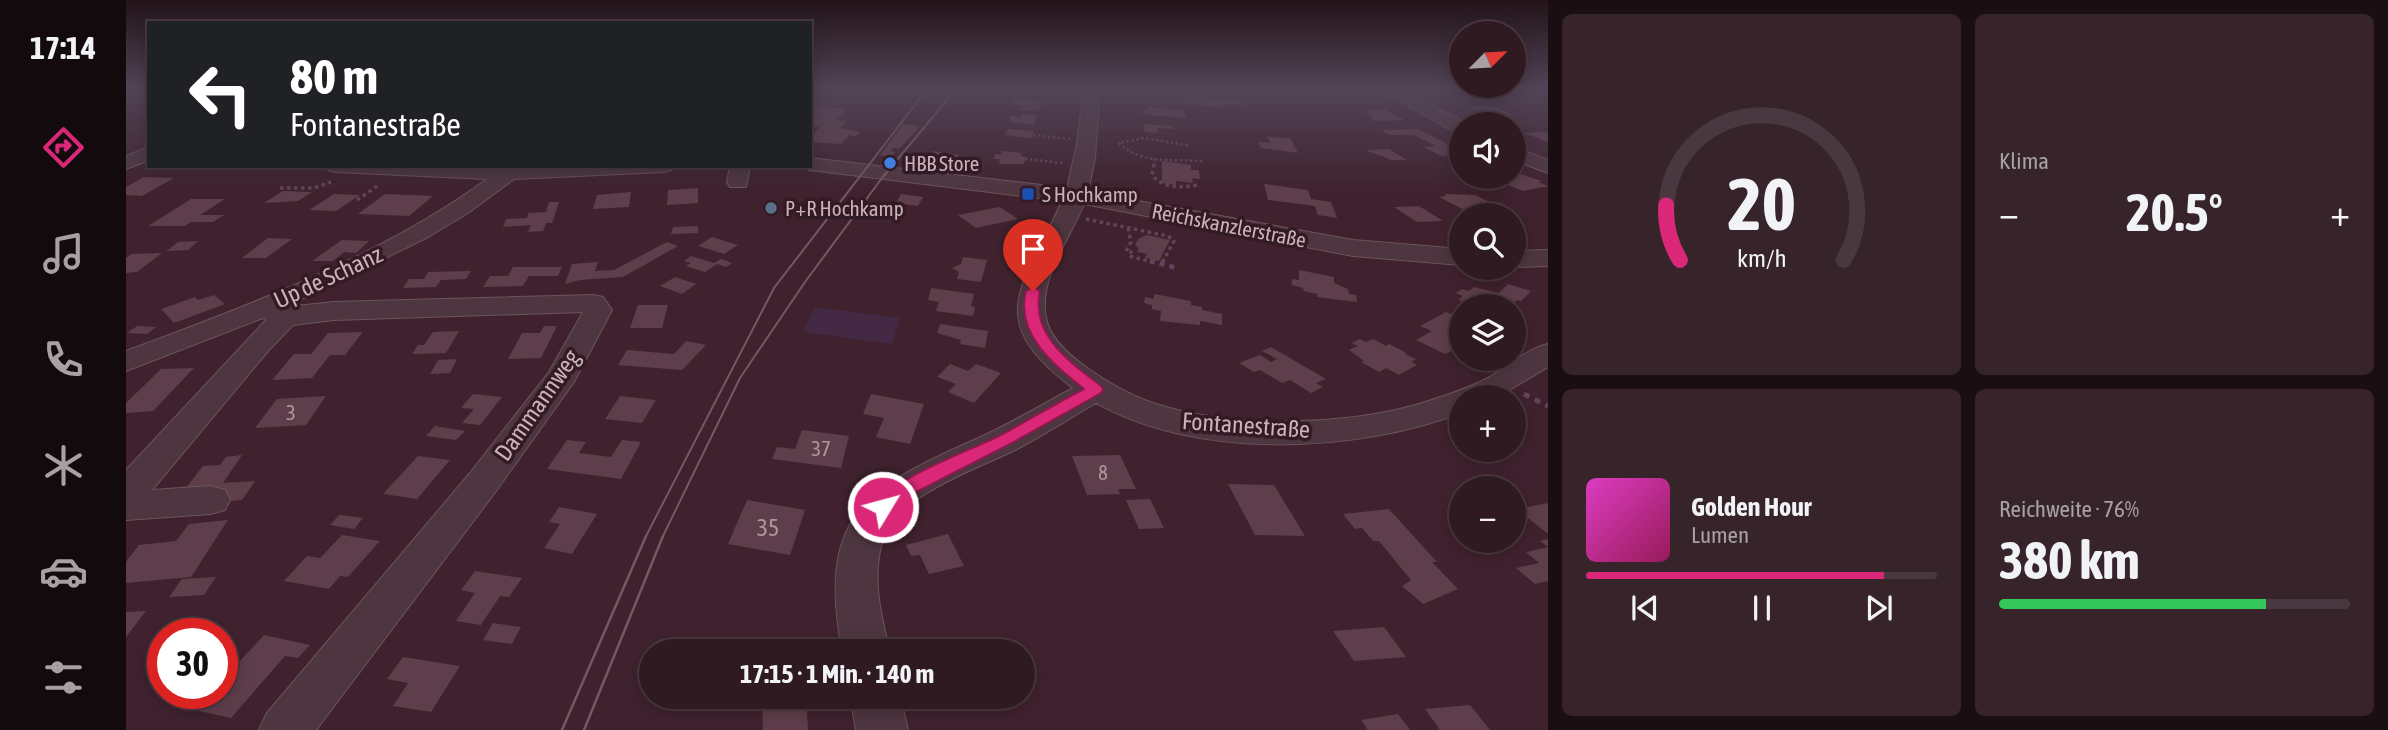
<!DOCTYPE html>
<html lang="de">
<meta charset="utf-8">
<style>
:root{--surface:#2f1a22;--page:#37232a;--text:#f1f3f6;--muted:#a7a1a5;--line:#4a3840;--accent:#db2777}
body{margin:0;font-family:"Asap Condensed",sans-serif;background:var(--page);color:var(--text);height:100vh;display:flex;flex-direction:column;font-size:26px;white-space:nowrap}
*{box-sizing:border-box;margin:0}
p{font-size:23px;color:var(--muted)}
.icon{flex:none;width:38px;height:38px;fill:none;stroke:currentColor;stroke-width:2;stroke-linecap:round;stroke-linejoin:round}
.map{position:relative;flex:1;overflow:hidden}
.side{display:flex;flex-direction:column;gap:14px;padding:14px;background:#1a0e13;width:840px}
.side>*{flex:none}
.banner{position:absolute;left:21px;top:21px;width:665px;height:147px;border-radius:0px;box-shadow:0 4px 18px #0003,0 0 0 2px var(--line);background:#202124;color:#fff;overflow:hidden}
.needle{width:46px;rotate:66deg}
.tools{position:absolute;left:1323px;top:21px;display:grid;gap:14px}
.tools a{display:grid;place-items:center;width:77px;height:77px;border-radius:50%;background:var(--surface);box-shadow:0 4px 18px #0003,0 0 0 2px var(--line);font-size:35px}
.speed{position:absolute;left:21px;top:618px;display:flex;gap:14px;font-size:35px;font-weight:700;text-align:center}
.speed>*{display:grid;place-content:center;width:91px;height:91px;border-radius:50%;background:var(--surface);box-shadow:0 4px 18px #0003,0 0 0 2px var(--line);line-height:1}
.speed .limit{border:10px solid #d22;background:#fff;color:#111}
.pin{position:absolute;display:grid;place-items:center;width:60px;height:60px;color:#fff;margin:-72px -30px;border-radius:50% 50% 50% 0;rotate:-45deg;box-shadow:0 0 7px #0007}
.pin .icon{rotate:45deg}
.me{position:absolute;width:77px;margin:-38px;rotate:53deg;stroke-linejoin:round;filter:drop-shadow(0 0 5px #0008)}
.turn{display:flex;align-items:center;gap:24px;height:147px;padding:0 28px;font-size:32px}
.turn .icon{width:91px;height:91px;stroke-width:2.5}
.turn b{display:block;font-size:49px;line-height:60px}
.big{font-size:52px;font-weight:700;line-height:1.1}
.side .tile{flex:1;display:flex;flex-direction:column;justify-content:center;gap:10px;min-width:0;padding:0 24px;border-radius:10px;background:var(--page)}
.side .dial{align-items:center;gap:0}
.dial svg{height:182px;overflow:visible;fill:none;stroke:var(--line);stroke-width:7;stroke-linecap:round;text-anchor:middle}
.dial text{fill:var(--text);stroke:none}
.song{display:flex;align-items:center;gap:21px}
.cover{width:84px;height:84px;border-radius:10px;background:linear-gradient(135deg,hsl(310 70% 55%),hsl(330 70% 35%))}
.played{height:7px;border-radius:4px;background:linear-gradient(90deg,var(--accent) 85%,var(--line) 85%)}
.keys{display:flex;justify-content:space-around;direction:ltr}
.heat{display:flex;justify-content:space-between;align-items:center;font-size:38px;direction:ltr}
.charge{height:10px;border-radius:5px;background:linear-gradient(90deg,#34c759 76%,var(--line) 0)}
.side .tiles{flex:1;display:grid;gap:14px;grid-template-columns:repeat(2,1fr)}
.trip{position:absolute;left:513px;top:639px;width:396px;height:70px;border-radius:35px;background:var(--surface);box-shadow:0 4px 18px #0003,0 0 0 2px var(--line);font-weight:700;line-height:70px;text-align:center}
main{display:flex;flex:1;min-height:0}
.menu{display:flex;flex-direction:column;width:126px;justify-content:space-around;align-items:center;background:#130a0e;color:var(--muted)}
.menu .icon{width:49px;height:49px}
.menu .selected{color:var(--accent)}
.menu b{font-size:32px;color:var(--text)}
.map>svg:first-child{display:block}
</style>
<main>
<nav class="menu">
<b>17:14</b>
<svg class="icon selected" aria-label="directions" viewBox="0 0 24 24"><path d="M12 3l9 9-9 9-9-9zM9 14v-3h6M13 9l2 2-2 2"/></svg>
<svg class="icon" aria-label="music" viewBox="0 0 24 24"><path d="M9 18V5l10-2v13"/><circle cx="6" cy="18" r="3"/><circle cx="16" cy="16" r="3"/></svg>
<svg class="icon" aria-label="phone" viewBox="0 0 24 24"><path d="M5 4h4l2 5-3 2q2 4 5 5l2-3 5 2v4C11 20 4 13 5 4z"/></svg>
<svg class="icon" aria-label="climate" viewBox="0 0 24 24"><path d="M12 3v18M4 7l16 10M4 17L20 7"/></svg>
<svg class="icon" aria-label="car" viewBox="0 0 24 24"><path d="M5 17H2v-5l4-1 3-4h7l3 4 3 1v5h-3M9 17h6M6 11h13"/><circle cx="7" cy="17" r="2"/><circle cx="17" cy="17" r="2"/></svg>
<svg class="icon" aria-label="filters" viewBox="0 0 24 24"><path d="M4 7h16M4 17h16"/><circle cx="9" cy="7" r="2"/><circle cx="15" cy="17" r="2"/></svg>
</nav>
<div class="map">
<svg width="1422" height="730" viewBox="0 0 1422 730">
<rect width="100%" height="100%" fill="#3f222e"/>
<path fill="#442944" d="M 689,307 L 774,318 L 766,344 L 677,332 Z"/>
<path fill="#5f3e4b" d="M 1188,88 L 1219,89 L 1230,96 L 1200,96 Z
M 897,89 L 918,91 L 917,97 L 896,95 Z
M 1064,97 L 1118,101 L 1120,106 L 1098,104 L 1099,108 L 1059,104 L 1058,100 L 1065,100 Z
M 885,99 L 915,101 L 914,108 L 911,111 L 896,110 L 897,106 L 884,105 Z
M 694,106 L 721,109 L 711,120 L 720,121 L 714,128 L 734,132 L 730,136 L 723,135 L 715,144 L 684,142 L 684,137 L 694,127 L 684,126 L 684,116 Z
M 1341,106 L 1367,106 L 1387,115 L 1362,115 Z
M 1021,107 L 1057,110 L 1060,118 L 1023,115 L 1017,113 L 1016,109 L 1022,110 Z
M 1260,110 L 1278,120 L 1250,121 L 1244,118 L 1249,118 L 1237,111 Z
M 896,114 L 911,115 L 908,125 L 884,122 L 884,116 L 895,117 Z
M 777,124 L 794,126 L 773,149 L 767,148 L 765,151 L 769,152 L 765,157 L 754,155 Z
M 1017,124 L 1046,126 L 1047,129 L 1031,128 L 1032,133 L 1019,132 Z
M 882,129 L 908,131 L 905,138 L 879,135 Z
M 1292,129 L 1335,151 L 1335,155 L 1315,156 L 1297,147 L 1310,146 L 1288,135 L 1264,135 L 1255,130 Z
M 1417,132 L 1422,133 L 1422,142 L 1398,133 Z
M 1141,137 L 1164,138 L 1172,153 L 1135,148 L 1132,142 L 1145,143 Z
M 1263,149 L 1281,160 L 1266,160 L 1239,150 Z
M 807,151 L 833,155 L 827,162 L 801,158 Z
M 876,151 L 896,153 L 895,156 L 900,157 L 898,164 L 873,164 L 874,159 L 868,159 L 869,154 L 875,155 Z
M 1036,161 L 1065,165 L 1065,170 L 1073,170 L 1074,179 L 1066,178 L 1067,183 L 1050,181 L 1050,185 L 1036,183 Z
M 1388,172 L 1416,181 L 1412,182 L 1422,186 L 1397,191 L 1361,177 L 1388,177 Z
M 18,177 L 48,178 L 16,196 L 0,195 L 0,187 Z
M 1138,184 L 1182,190 L 1185,199 L 1205,202 L 1211,218 L 1192,215 L 1189,206 L 1142,200 Z
M 572,188 L 572,203 L 541,205 L 542,190 Z
M 157,191 L 186,192 L 172,201 L 138,203 Z
M 505,192 L 503,207 L 467,209 L 471,195 Z
M 208,194 L 234,195 L 210,211 L 183,210 Z
M 259,194 L 307,196 L 283,216 L 232,214 Z
M 775,194 L 797,197 L 792,206 L 770,203 Z
M 1318,194 L 1349,195 L 1383,212 L 1348,215 L 1313,197 L 1321,196 Z
M 65,199 L 99,199 L 74,215 L 98,215 L 87,222 L 65,222 L 59,226 L 22,226 Z
M 423,202 L 433,202 L 426,223 L 420,223 L 417,231 L 402,232 L 405,225 L 377,227 L 380,219 L 401,218 L 402,213 L 420,212 Z
M 1293,206 L 1317,221 L 1291,222 L 1268,207 Z
M 874,207 L 892,219 L 850,228 L 832,215 Z
M 572,226 L 572,233 L 545,234 L 547,227 Z
M 1021,235 L 1044,240 L 1033,261 L 1019,258 L 1021,254 L 1011,252 L 1013,248 L 1009,245 L 1012,239 Z
M 586,237 L 612,245 L 598,254 L 572,246 Z
M 142,238 L 166,239 L 140,258 L 116,258 Z
M 216,240 L 243,241 L 230,253 L 218,252 L 207,261 L 186,261 Z
M 72,241 L 62,250 L 41,251 L 52,242 Z
M 541,242 L 552,246 L 497,277 L 454,280 L 439,284 L 446,264 L 472,262 L 469,271 L 488,270 Z
M 36,253 L 11,272 L 0,273 L 0,258 L 5,254 Z
M 565,256 L 588,263 L 595,259 L 606,263 L 600,267 L 591,264 L 579,272 L 560,266 L 565,263 L 558,261 Z
M 837,257 L 861,260 L 855,282 L 831,279 L 833,272 L 826,268 L 835,264 Z
M 387,267 L 436,267 L 432,276 L 403,276 L 397,286 L 357,287 L 364,276 L 382,276 Z
M 1173,270 L 1208,277 L 1208,283 L 1222,289 L 1223,294 L 1230,295 L 1231,302 L 1191,297 L 1191,294 L 1178,291 L 1177,288 L 1166,285 L 1166,279 L 1173,280 Z
M 345,271 L 340,279 L 315,280 L 310,287 L 277,288 L 283,279 L 298,279 L 302,272 Z
M 549,277 L 570,284 L 556,294 L 534,286 Z
M 1382,284 L 1405,291 L 1395,301 L 1391,300 L 1384,306 L 1349,306 L 1332,300 L 1337,296 L 1330,293 L 1336,289 L 1343,291 L 1348,287 L 1373,293 Z
M 805,288 L 848,294 L 845,306 L 849,307 L 847,316 L 810,311 L 813,302 L 802,300 Z
M 1028,294 L 1065,301 L 1065,305 L 1076,307 L 1076,310 L 1096,314 L 1096,325 L 1074,321 L 1074,325 L 1034,321 L 1035,311 L 1026,309 L 1026,305 L 1018,303 L 1019,297 L 1028,299 Z
M 88,295 L 99,304 L 48,323 L 35,309 L 69,297 L 72,300 Z
M 512,305 L 542,305 L 536,328 L 504,328 Z
M 1320,312 L 1335,318 L 1335,338 L 1324,345 L 1331,348 L 1319,354 L 1290,340 L 1306,331 L 1294,326 Z
M 814,324 L 862,331 L 859,348 L 834,344 L 835,340 L 811,333 Z
M 11,326 L 30,327 L 21,334 L 1,333 Z
M 418,326 L 431,326 L 415,358 L 382,359 L 396,333 L 414,333 Z
M 333,331 L 320,353 L 286,354 L 292,345 L 298,345 L 307,332 Z
M 237,332 L 219,355 L 204,355 L 186,378 L 146,380 L 168,354 L 185,354 L 202,333 Z
M 1234,339 L 1240,342 L 1247,339 L 1260,346 L 1263,344 L 1281,353 L 1279,354 L 1290,359 L 1285,362 L 1291,365 L 1273,375 L 1260,368 L 1253,372 L 1235,362 L 1238,361 L 1223,350 L 1232,346 L 1226,343 Z
M 560,341 L 580,345 L 556,370 L 492,365 L 501,350 L 548,354 Z
M 1145,347 L 1200,379 L 1190,383 L 1197,387 L 1185,393 L 1164,380 L 1156,383 L 1134,370 L 1128,372 L 1113,363 L 1134,355 L 1145,362 L 1151,359 L 1136,351 Z
M 331,359 L 324,373 L 304,374 L 312,360 Z
M 824,364 L 842,371 L 850,364 L 875,373 L 848,403 L 822,392 L 830,384 L 811,377 Z
M 68,368 L 27,411 L 0,413 L 0,403 L 35,369 Z
M 347,394 L 376,397 L 354,425 L 336,423 L 348,409 L 335,408 Z
M 745,394 L 798,404 L 784,444 L 750,437 L 758,418 L 737,414 Z
M 200,396 L 180,425 L 129,428 L 151,399 Z
M 494,396 L 530,400 L 516,423 L 479,419 Z
M 309,426 L 339,431 L 330,440 L 300,436 Z
M 676,430 L 723,436 L 715,468 L 646,459 L 651,447 L 669,449 Z
M 441,440 L 460,442 L 453,453 L 485,457 L 496,440 L 515,442 L 495,479 L 421,469 Z
M 116,455 L 97,483 L 129,481 L 116,500 L 91,502 L 56,493 L 77,466 L 94,465 L 100,457 Z
M 994,455 L 1010,489 L 992,489 L 994,494 L 961,495 L 946,456 Z
M 292,456 L 324,460 L 291,499 L 257,494 Z
M 1102,484 L 1148,485 L 1179,536 L 1129,535 Z
M 1024,499 L 1038,528 L 1013,529 L 1000,500 Z
M 621,500 L 679,510 L 664,555 L 602,544 Z
M 1422,503 L 1422,534 L 1391,509 Z
M 433,507 L 471,514 L 446,554 L 418,548 L 434,524 L 423,522 Z
M 1263,509 L 1311,562 L 1306,562 L 1332,589 L 1297,604 L 1276,586 L 1285,580 L 1253,541 L 1247,541 L 1236,528 L 1229,529 L 1217,514 Z
M 213,515 L 237,518 L 228,529 L 204,525 Z
M 102,520 L 65,577 L 0,583 L 0,562 L 13,545 L 50,541 L 63,524 Z
M 822,534 L 838,566 L 803,574 L 794,555 L 785,556 L 780,545 Z
M 216,535 L 254,541 L 222,577 L 214,576 L 203,589 L 158,581 L 181,556 L 194,558 Z
M 1422,539 L 1422,581 L 1409,584 L 1390,568 L 1413,563 L 1400,552 L 1422,547 L 1414,541 Z
M 349,571 L 396,578 L 383,597 L 374,596 L 355,625 L 330,621 L 349,593 L 335,590 Z
M 90,577 L 78,595 L 43,597 L 56,579 Z
M 20,611 L 0,637 L 0,612 Z
M 367,623 L 395,627 L 386,644 L 357,640 Z
M 1258,627 L 1280,657 L 1228,661 L 1207,631 Z
M 138,635 L 184,645 L 172,658 L 159,656 L 105,718 L 51,706 L 63,693 L 96,693 L 96,675 L 100,676 Z
M 277,657 L 334,666 L 305,712 L 267,706 L 282,683 L 261,679 Z
M 680,696 L 682,730 L 637,730 L 636,699 Z
M 1344,705 L 1364,730 L 1314,730 L 1299,709 Z
M 1272,714 L 1284,730 L 1242,730 L 1235,720 Z"/>
<g fill="none" stroke-linecap="round" stroke-linejoin="round">
<defs>
<path id="minor" d="M 958,88 L 974,88 L 969,158 L 962,192 L 1227,240 L 1335,249 L 1335,265 L 1227,256 L 958,204 C 944,239 912,279 920,318 C 924,339 943,355 960,367 C 981,382 1005,396 1030,404 C 1105,428 1218,426 1293,404 C 1316,397 1341,389 1362,378 C 1382,367 1400,349 1422,344 L 1422,367 L 1372,397 L 1335,397 L 1335,413 C 1229,453 1071,460 970,403 C 944,418 918,435 891,449 C 852,469 772,494 757,540 C 745,575 755,617 764,651 L 716,651 C 692,518 735,490 848,440 C 882,425 914,406 947,388 C 853,318 900,284 936,201 L 684,170 L 675,166 L 684,166 L 684,158 L 941,188 L 951,144 Z
M 1252,88 L 1273,88 L 1342,124 L 1335,124 L 1335,133 L 1328,132 Z
M 23,147 L 23,160 L 0,169 L 0,156 Z
M 1388,147 L 1422,160 L 1422,173 L 1388,160 Z
M 199,166 L 548,166 L 545,170 L 538,172 L 388,179 L 342,213 L 302,237 L 160,307 L 208,302 L 467,295 L 477,297 L 486,310 L 448,382 L 370,491 L 190,730 L 133,730 L 141,713 L 344,473 L 423,372 L 457,312 L 208,320 L 167,325 L 143,350 L 26,490 L 85,486 L 99,490 L 104,500 L 99,510 L 85,514 L 0,520 L 0,470 L 140,320 L 137,318 L 0,371 L 0,351 C 122,306 256,256 361,179 L 209,172 L 202,170 Z
M 604,166 L 624,166 L 620,187 L 604,187 L 601,182 Z
M 1422,250 L 1422,266 L 1388,267 L 1388,251 Z
M 724,696 L 774,696 L 782,730 L 730,730 Z"/>
</defs>
<use href="#minor" stroke="#6c545e" stroke-width="2"/>
<path stroke="#5f445b" stroke-width="2.5" stroke-dasharray="2.5 2.5" stroke-linecap="butt" d="M 684,108 L 700,103
M 907,135 L 944,139
M 1062,145 L 1018,138 L 993,143 C 1015,165 1049,159 1078,161
M 899,159 L 937,163
M 1028,166 L 1029,158"/>
<path stroke="#5f445b" stroke-width="3.5" stroke-dasharray="3.5 3.5" stroke-linecap="butt" d="M 1028,164 L 1026,175 C 1039,190 1056,187 1074,185
M 154,188 L 188,188 L 205,182
M 231,200 L 253,185
M 960,219 L 1042,236 L 1048,241 L 1036,263
M 1002,228 L 1005,242 L 1000,251 L 1005,252 L 1003,256 L 1031,263"/>
<path stroke="#5f445b" stroke-width="4.5" stroke-dasharray="5 5" stroke-linecap="butt" d="M 1024,261 L 1051,268
M 1036,264 L 1037,261"/>
<path stroke="#5f445b" stroke-width="5" stroke-dasharray="6 6" stroke-linecap="butt" d="M 1398,394 L 1422,406"/>
<use href="#minor" fill="#4e3640" fill-rule="evenodd"/>
<path stroke="#765864" stroke-width="2" d="M 519,538 L 648,288 L 802,88
M 536,538 L 614,378 L 679,282 L 756,178 L 831,88"/>
<path stroke="#765864" stroke-width="2.5" d="M 436,730 L 520,536
M 458,730 L 537,536"/>
</g>
<linearGradient id="sky" x2="0" y2="1"><stop stop-color="#231319"/><stop offset="0.46" stop-color="#524457"/><stop offset="1" stop-color="#524457" stop-opacity="0"/></linearGradient>
<rect width="1422" height="191" fill="url(#sky)"/>
<path fill="#db2777" stroke="#8e194d" stroke-width="2" d="M 907,287 L 914,291 C 904,335 944,362 975,386 L 977,389 L 975,393 L 886,443 L 788,493 L 764,512 L 757,514 L 750,512 L 747,507 C 762,480 843,451 873,436 C 901,421 929,404 958,389 C 927,364 889,334 900,291 Z"/>
<circle fill="#3f7fe0" stroke="#331b25" stroke-width="2.5" cx="764" cy="163" r="7"/>
<rect fill="#1a4fb4" stroke="#331b25" stroke-width="2.5" x="895" y="187" width="14" height="14" rx="3.5"/>
<circle fill="#5c6f8a" stroke="#331b25" stroke-width="2.5" cx="645" cy="208" r="7"/>
<g text-anchor="middle" dominant-baseline="central" stroke-width="7" stroke-linejoin="round" paint-order="stroke">
<g font-size="21" fill="#cab2bb" stroke="#331b25" text-anchor="start">
<text x="778" y="163">HBB Store</text>
<text x="916" y="194">S Hochkamp</text>
<text x="659" y="208">P+R Hochkamp</text>
</g>
<g font-size="21" fill="#cab2bb" stroke="#331b25">
<text transform="translate(1103 225) rotate(11)">Reichskanzlerstraße</text>
</g>
<g font-size="21" fill="#af959f">
<text x="165" y="412">3</text>
<text x="695" y="448">37</text>
<text x="977" y="472">8</text>
</g>
<g font-size="24" fill="#cab2bb" stroke="#331b25">
<text transform="translate(202 277) rotate(-25)">Up de Schanz</text>
<text transform="translate(411 405) rotate(-55)">Dammannweg</text>
<text transform="translate(1120 425) rotate(4)">Fontanestraße</text>
</g>
<g font-size="24" fill="#af959f">
<text x="642" y="527">35</text>
</g>
</g>
</svg>
<div class="tools">
<a><svg class="needle" viewBox="-14 -14 28 28"><path d="M0-13l5 13h-10z" fill="#e53935"/><path d="M0 13l5-13h-10z" fill="#a7a1a5"/></svg></a>
<a><svg class="icon" aria-label="sound" viewBox="0 0 24 24"><path d="M4 9h4l5-4v14l-5-4H4zM17 9q2 3 0 6"/></svg></a>
<a><svg class="icon" aria-label="search" viewBox="0 0 24 24"><circle cx="10" cy="10" r="6"/><path d="M15 15l6 6"/></svg></a>
<a><svg class="icon" aria-label="layers" viewBox="0 0 24 24"><path d="M12 4l9 5-9 5-9-5zM3 14l9 5 9-5"/></svg></a>
<a>+</a>
<a>−</a>
</div>
<div class="speed"><div class="limit">30</div></div>
<div class="pin" style="left:907px;top:291px;background:#d93025"><svg class="icon" aria-label="arrive" viewBox="0 0 24 24"><path d="M6 21V4h12l-3 4 3 4H6"/></svg></div>
<svg class="me" style="left:757px;top:507px" viewBox="-20 -20 40 40"><circle r="17" fill="#db2777" stroke="#fff" stroke-width="3"/><path d="M0-11L8 9 0 5-8 9z" fill="#fff"/></svg>
<div class="trip">17:15 · 1 Min. · 140 m</div>
<div class="banner">
<div class="turn"><svg class="icon" aria-label="left" viewBox="0 0 24 24"><path d="M17 20v-9H6M10 6l-5 5 5 5"/></svg><div><b>80 m</b>Fontanestraße</div></div>
</div>
</div>
<section class="side">
<div class="tiles">
<div class="tile dial"><svg viewBox="0 0 100 80">
<path d="M14 69A42 42 0 1 1 86 69"/>
<path d="M14 69A42 42 0 0 1 8 45" stroke="#db2777"/>
<text x="50" y="56" font-size="32" font-weight="700">20</text>
<text x="50" y="72" font-size="11">km/h</text>
</svg></div>
<div class="tile"><p>Klima</p>
<div class="heat"><a>−</a><b class="big">20.5°</b><a>+</a></div>
</div>
<div class="tile">
<div class="song"><i class="cover"></i><div><b>Golden Hour</b><p>Lumen</p></div></div>
<div class="played"></div>
<div class="keys"><svg class="icon" aria-label="previous" viewBox="0 0 24 24"><path d="M18 5L8 12l10 7zM5 5v14"/></svg><svg class="icon" aria-label="pause" viewBox="0 0 24 24"><path d="M8 5v14M16 5v14"/></svg><svg class="icon" aria-label="next" viewBox="0 0 24 24"><path d="M6 5l10 7-10 7zM19 5v14"/></svg></div>
</div>
<div class="tile"><p>Reichweite · 76%</p><b class="big">380 km</b><div class="charge"></div></div>
</div>
</section>
</main>
